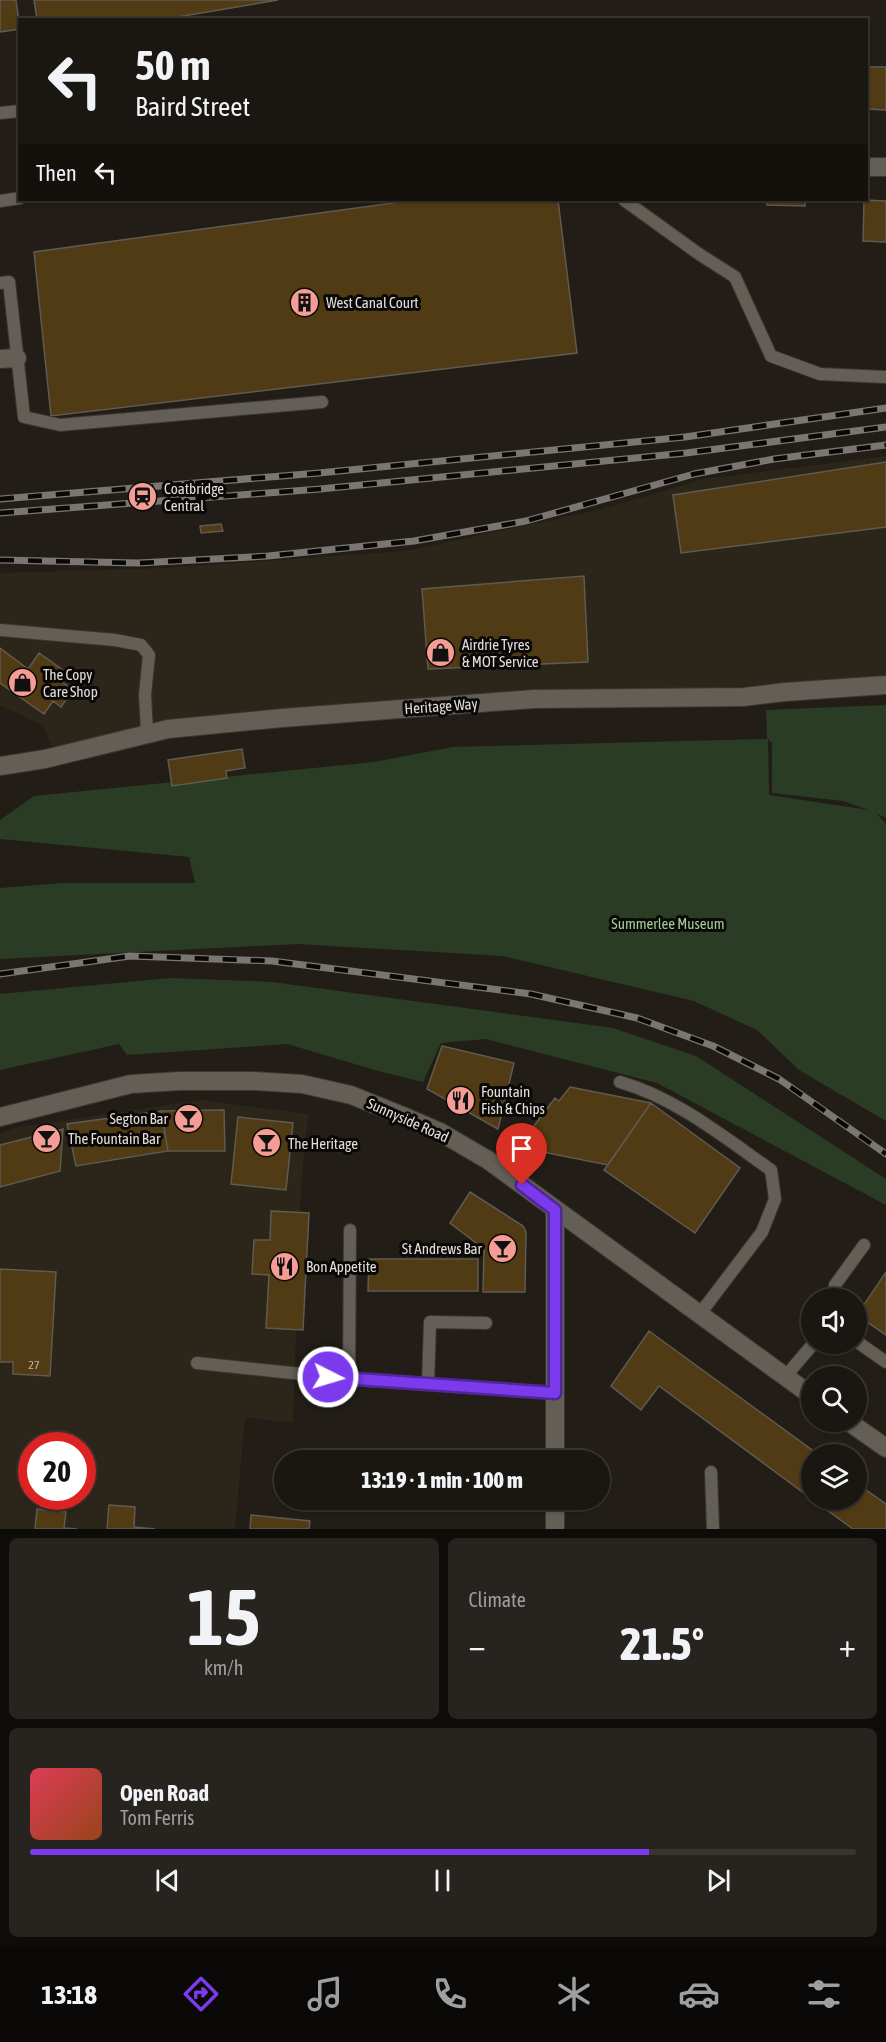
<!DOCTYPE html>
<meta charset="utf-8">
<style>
:root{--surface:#1a1611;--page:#27231f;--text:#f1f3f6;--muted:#9f9f9f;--line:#383531;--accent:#7c3aed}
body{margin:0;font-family:"Asap Condensed",sans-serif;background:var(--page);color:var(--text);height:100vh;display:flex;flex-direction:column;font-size:22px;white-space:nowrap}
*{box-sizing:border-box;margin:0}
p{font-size:20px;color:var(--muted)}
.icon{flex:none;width:33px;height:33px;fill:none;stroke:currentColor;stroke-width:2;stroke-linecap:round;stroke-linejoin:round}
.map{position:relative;height:1529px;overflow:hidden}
.details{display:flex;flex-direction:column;gap:9px;padding:9px;background:#0e0c09;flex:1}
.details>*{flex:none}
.top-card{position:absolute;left:18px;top:18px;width:850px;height:183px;border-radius:0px;box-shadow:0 2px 4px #0004,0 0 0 2px var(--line);background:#1a1611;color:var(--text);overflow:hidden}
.buttons{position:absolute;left:801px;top:1288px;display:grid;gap:12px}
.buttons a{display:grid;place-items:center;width:66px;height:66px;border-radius:50%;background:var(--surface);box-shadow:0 2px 4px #0004,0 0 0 2px var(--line);font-size:30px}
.speed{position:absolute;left:18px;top:1432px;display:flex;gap:12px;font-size:30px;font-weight:700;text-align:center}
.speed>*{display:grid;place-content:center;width:78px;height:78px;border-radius:50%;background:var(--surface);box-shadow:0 2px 4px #0004,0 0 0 2px var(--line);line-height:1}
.speed .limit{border:9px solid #d22;background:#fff;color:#111}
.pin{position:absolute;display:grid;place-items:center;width:51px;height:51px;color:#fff;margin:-62px -26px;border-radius:50% 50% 50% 0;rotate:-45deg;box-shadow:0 0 6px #0007}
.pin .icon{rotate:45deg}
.me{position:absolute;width:66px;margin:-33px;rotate:95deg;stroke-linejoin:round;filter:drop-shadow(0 0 4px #0008)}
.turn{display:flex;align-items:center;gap:21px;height:126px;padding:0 18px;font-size:27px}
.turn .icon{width:78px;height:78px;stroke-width:2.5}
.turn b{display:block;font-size:42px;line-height:51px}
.then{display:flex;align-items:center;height:57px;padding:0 18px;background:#0003;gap:12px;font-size:22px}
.big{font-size:45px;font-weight:800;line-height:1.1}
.details .widget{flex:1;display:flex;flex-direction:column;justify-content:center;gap:9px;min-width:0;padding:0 21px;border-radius:9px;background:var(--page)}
.details .dial{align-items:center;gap:0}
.dial b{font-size:78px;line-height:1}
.song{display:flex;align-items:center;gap:18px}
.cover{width:72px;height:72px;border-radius:9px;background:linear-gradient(135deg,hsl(350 70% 55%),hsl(20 70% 35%))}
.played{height:6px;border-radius:3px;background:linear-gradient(90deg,var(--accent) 75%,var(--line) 75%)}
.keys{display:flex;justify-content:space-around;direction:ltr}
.heat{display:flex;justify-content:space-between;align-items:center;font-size:33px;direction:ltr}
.details .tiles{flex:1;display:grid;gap:9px;grid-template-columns:1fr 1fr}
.widget:last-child{grid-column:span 2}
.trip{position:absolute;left:274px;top:1450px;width:336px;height:60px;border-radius:30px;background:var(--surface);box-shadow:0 2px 4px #0004,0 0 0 2px var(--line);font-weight:800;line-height:60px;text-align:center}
.dock{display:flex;height:96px;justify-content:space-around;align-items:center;background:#0a0907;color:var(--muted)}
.dock .icon{width:42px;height:42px}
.dock .on{color:var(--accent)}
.dock b{font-size:27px;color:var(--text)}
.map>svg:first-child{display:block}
</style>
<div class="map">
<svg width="886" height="1529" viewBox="0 0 886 1529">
<rect width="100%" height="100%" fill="#221e17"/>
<path fill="#2c2519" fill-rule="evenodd" d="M 886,456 L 886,676 L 663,692 L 182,722 L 52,747 L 43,726 L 0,705 L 0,573 L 166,568 L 406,551 L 598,510 L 704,479 Z
M 202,1100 L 308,1114 L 301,1187 L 293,1423 L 245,1417 L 235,1529 L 0,1529 L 0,1133 L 20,1127 ZM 32,1446 L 82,1446 L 82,1497 L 32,1497 Z"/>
<path fill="#2b3c24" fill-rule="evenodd" d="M 886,705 L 886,818 L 876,813 L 886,824 L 886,1121 L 799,1070 L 757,1030 L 694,1001 L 503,956 L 298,944 L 0,959 L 0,888 L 62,883 L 195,883 L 189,857 L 0,839 L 0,820 L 34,796 L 374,762 L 453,747 L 767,739 L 766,710 ZM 768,739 L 772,743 L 772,793 L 843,801 L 869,810 L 769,795 Z
M 170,978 L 272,982 L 613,1028 L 696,1056 L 886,1179 L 886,1205 L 657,1083 L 486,1039 L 441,1043 L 423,1082 L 382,1072 L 287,1044 L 127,1055 L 119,1044 L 0,1070 L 0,994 Z"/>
<path fill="#513b14" stroke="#5f5a53" stroke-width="1.5" d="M 0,0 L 16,0 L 20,29 L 0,32 Z
M 34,0 L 278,0 L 160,20 L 37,20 Z
M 867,67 L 886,67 L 886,110 L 867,109 Z
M 415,200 L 558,200 L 577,353 L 51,416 L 34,252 Z
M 767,200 L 805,200 L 805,206 L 767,205 Z
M 864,200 L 886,201 L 886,242 L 863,241 Z
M 886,462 L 886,527 L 681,553 L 673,495 Z
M 221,524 L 223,531 L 201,533 L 200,526 Z
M 584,576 L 588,662 L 428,669 L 422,589 Z
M 0,648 L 28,669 L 39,653 L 67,673 L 61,681 L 73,690 L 61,707 L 53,701 L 44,714 L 0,683 Z
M 242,749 L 245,768 L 226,771 L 227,778 L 172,786 L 168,760 Z
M 442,1046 L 514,1063 L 498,1129 L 427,1089 Z
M 570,1087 L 651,1103 L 608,1165 L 528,1149 L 521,1143 L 555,1098 L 559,1101 Z
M 651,1103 L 740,1168 L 695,1233 L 604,1170 Z
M 224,1110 L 225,1151 L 168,1151 L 161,1111 Z
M 161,1111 L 168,1151 L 76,1166 L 67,1124 Z
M 238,1117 L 293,1123 L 286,1190 L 231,1184 Z
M 63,1129 L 60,1171 L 0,1187 L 0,1145 Z
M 470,1192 L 523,1226 L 526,1232 L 525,1292 L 483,1292 L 484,1249 L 450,1223 Z
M 271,1211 L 309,1213 L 303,1330 L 266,1328 L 269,1275 L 252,1274 L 254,1240 L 270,1240 Z
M 369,1259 L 478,1259 L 478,1291 L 368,1291 Z
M 0,1269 L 56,1272 L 50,1376 L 13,1374 L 13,1362 L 0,1362 Z
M 886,1272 L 886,1335 L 857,1315 Z
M 649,1331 L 819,1455 L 812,1455 L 812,1499 L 659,1386 L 641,1410 L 611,1386 Z
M 856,1483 L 886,1504 L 886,1529 L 853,1529 L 813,1500 L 856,1500 Z
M 109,1505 L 135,1507 L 134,1527 L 155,1529 L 107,1529 Z
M 37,1509 L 66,1512 L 64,1528 L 77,1529 L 35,1529 Z
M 251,1515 L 310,1521 L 309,1529 L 250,1529 Z"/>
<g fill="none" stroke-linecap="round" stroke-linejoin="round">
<defs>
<path id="service" d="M 0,113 L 20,111
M 624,200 L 699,254 L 735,277 L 771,356 L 820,374 L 885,377
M 0,201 L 20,198
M 0,283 L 9,282 L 24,417 L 60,425 L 322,402
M 0,630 L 115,640 L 141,645 L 149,655 L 145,695 L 147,732
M 620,1082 C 676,1098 724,1137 771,1170 L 775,1199 L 762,1232 L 699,1315
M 833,1299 L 835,1285 L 864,1245
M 856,1341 L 886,1362
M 197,1363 L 349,1379 L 555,1393
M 785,1377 L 813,1344
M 349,1379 L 350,1230
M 428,1384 L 430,1322 L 486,1323
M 711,1472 L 713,1529"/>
<path id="minor" d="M 867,167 L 886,167
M 0,359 L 17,358
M 555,1461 L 555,1210
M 555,1500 L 555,1529"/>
<path id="tertiary" d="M 0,766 L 45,759 L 168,729 L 282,718 L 534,699 L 743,697 L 785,692 L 886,685"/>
<path id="secondary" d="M 0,1117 L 131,1084 L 180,1081 L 253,1081 L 302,1084 L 351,1095 L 403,1116 L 440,1132 L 488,1160 L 812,1396
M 849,1422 L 886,1448"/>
</defs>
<use href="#service" stroke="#3a3733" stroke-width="14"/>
<use href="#minor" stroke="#3a3733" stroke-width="20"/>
<use href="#tertiary" stroke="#3a3733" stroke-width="20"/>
<use href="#secondary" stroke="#3a3733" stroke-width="20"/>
<use href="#service" stroke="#635e56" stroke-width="12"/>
<use href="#minor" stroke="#635e56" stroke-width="18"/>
<use href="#tertiary" stroke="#635e56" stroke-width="18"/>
<use href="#secondary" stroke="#635e56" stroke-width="18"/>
<defs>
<path id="rail" d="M 0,499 L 319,473 L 685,437 L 886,408
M 0,513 L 320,489 L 686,453 L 886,427
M 0,560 L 138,563 L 268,556 L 414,541 L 526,521 L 694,474 L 774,459 L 886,445
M 0,974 L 130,956 L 272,961 L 531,994 L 637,1018 L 713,1046 L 779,1079 L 886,1154"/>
</defs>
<use href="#rail" stroke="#7a7671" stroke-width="7"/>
<use href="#rail" stroke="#0a0806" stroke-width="4.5" stroke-dasharray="14" stroke-linecap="butt"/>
</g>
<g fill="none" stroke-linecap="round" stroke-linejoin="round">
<defs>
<path id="route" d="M 328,1377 L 555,1393 L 555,1210 L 522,1185"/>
</defs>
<use href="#route" stroke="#51269a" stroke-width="15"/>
<use href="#route" stroke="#7c3aed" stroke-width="10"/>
</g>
<defs>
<symbol id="building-disc" viewBox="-11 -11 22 22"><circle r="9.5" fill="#f59c95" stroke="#0a0806"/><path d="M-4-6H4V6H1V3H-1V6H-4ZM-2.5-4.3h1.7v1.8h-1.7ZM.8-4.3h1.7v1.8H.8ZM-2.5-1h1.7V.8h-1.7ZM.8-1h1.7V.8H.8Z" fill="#111"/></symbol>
<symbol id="station-disc" viewBox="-11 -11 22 22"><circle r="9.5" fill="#f59c95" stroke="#0a0806"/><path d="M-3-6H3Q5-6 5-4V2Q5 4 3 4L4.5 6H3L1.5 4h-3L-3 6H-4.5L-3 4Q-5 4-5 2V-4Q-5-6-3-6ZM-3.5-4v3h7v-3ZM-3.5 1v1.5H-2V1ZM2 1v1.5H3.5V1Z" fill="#111"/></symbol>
<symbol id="shop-disc" viewBox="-11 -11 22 22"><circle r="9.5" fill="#f59c95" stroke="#0a0806"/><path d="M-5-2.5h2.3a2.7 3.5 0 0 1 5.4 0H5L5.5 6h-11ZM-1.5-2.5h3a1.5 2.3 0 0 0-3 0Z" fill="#111"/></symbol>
<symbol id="restaurant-disc" viewBox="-11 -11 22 22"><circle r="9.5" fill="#f59c95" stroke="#0a0806"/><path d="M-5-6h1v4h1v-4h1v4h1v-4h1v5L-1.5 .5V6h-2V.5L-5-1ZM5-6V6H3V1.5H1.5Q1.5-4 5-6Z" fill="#111"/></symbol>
<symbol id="bar-disc" viewBox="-11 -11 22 22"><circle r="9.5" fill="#f59c95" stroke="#0a0806"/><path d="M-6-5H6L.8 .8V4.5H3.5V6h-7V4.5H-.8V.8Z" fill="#111"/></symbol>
</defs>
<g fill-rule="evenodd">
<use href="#building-disc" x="288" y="286" width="33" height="33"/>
<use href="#station-disc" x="126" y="480" width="33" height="33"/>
<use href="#shop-disc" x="424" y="636" width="33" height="33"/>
<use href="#shop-disc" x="6" y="666" width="33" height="33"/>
<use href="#restaurant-disc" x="444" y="1084" width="33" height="33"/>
<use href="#bar-disc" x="172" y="1102" width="33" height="33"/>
<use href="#bar-disc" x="30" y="1122" width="33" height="33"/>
<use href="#bar-disc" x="250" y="1126" width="33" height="33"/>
<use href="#bar-disc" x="486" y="1232" width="33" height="33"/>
<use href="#restaurant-disc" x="268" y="1250" width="33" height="33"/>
</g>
<g text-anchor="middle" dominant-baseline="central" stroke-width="6" stroke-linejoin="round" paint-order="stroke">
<g font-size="12" fill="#bdb5a8">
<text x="34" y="1365">27</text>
</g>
<g font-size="15" fill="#e1deda" stroke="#0a0806" text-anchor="start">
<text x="326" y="302">West Canal Court</text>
<text x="164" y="488">Coatbridge<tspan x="164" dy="17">Central</tspan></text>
<text x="462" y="644">Airdrie Tyres<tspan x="462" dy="17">&amp; MOT Service</tspan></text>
<text x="43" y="674">The Copy<tspan x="43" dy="17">Care Shop</tspan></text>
<text x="481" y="1091">Fountain<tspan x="481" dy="17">Fish &amp; Chips</tspan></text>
<text x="168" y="1118" text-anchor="end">Segton Bar</text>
<text x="68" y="1138">The Fountain Bar</text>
<text x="288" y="1143">The Heritage</text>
<text x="482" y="1248" text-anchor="end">St Andrews Bar</text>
<text x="306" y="1266">Bon Appetite</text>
</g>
<g font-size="15" fill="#e1deda" stroke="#0a0806">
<text transform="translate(441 706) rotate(-4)">Heritage Way</text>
<text transform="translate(408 1120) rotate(24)">Sunnyside Road</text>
</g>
<g font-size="15" fill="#a3cd91" stroke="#0a0806">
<text x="668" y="923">Summerlee Museum</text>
</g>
</g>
</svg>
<div class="buttons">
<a><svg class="icon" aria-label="sound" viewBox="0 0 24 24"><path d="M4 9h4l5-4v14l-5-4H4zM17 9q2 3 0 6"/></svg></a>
<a><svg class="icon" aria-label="search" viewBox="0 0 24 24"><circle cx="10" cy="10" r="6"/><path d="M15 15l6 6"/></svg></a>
<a><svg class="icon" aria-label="layers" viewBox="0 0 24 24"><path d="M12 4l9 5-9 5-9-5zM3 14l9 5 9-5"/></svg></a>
</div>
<div class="speed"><div class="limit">20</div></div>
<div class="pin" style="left:522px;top:1185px;background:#d93025"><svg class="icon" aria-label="arrive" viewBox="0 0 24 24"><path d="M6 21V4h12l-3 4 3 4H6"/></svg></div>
<svg class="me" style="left:328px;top:1377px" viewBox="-20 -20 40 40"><circle r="17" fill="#7c3aed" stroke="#fff" stroke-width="3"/><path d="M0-11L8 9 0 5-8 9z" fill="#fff"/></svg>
<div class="trip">13:19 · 1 min · 100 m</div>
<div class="top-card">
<div class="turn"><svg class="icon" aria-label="left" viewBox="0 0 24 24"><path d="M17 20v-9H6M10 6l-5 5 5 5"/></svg><div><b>50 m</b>Baird Street</div></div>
<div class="then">Then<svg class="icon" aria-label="left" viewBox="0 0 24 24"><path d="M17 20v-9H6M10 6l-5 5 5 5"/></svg></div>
</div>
</div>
<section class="details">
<div class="tiles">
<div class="widget dial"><b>15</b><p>km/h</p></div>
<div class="widget"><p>Climate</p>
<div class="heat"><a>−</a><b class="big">21.5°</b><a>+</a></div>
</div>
<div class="widget">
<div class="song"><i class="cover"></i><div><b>Open Road</b><p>Tom Ferris</p></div></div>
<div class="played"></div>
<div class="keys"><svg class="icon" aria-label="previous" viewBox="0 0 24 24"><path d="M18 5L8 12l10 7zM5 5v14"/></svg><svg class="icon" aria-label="pause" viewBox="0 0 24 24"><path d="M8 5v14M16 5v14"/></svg><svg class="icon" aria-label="next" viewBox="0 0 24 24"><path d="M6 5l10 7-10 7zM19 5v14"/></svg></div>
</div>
</div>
</section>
<nav class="dock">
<b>13:18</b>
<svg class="icon on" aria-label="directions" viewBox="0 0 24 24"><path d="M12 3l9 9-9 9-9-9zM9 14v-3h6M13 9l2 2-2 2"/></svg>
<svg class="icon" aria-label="music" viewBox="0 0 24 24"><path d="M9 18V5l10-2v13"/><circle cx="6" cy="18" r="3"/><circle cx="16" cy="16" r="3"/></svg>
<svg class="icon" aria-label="phone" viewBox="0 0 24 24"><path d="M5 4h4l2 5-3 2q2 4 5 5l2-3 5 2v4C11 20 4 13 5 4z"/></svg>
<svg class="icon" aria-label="climate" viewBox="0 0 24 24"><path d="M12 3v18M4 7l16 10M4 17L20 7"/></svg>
<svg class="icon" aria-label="car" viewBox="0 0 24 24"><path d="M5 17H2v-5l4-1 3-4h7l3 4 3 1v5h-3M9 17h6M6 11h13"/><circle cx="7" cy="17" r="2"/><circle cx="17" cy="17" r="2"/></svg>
<svg class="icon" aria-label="filters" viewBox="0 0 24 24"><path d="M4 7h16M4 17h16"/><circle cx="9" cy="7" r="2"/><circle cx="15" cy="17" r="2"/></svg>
</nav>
